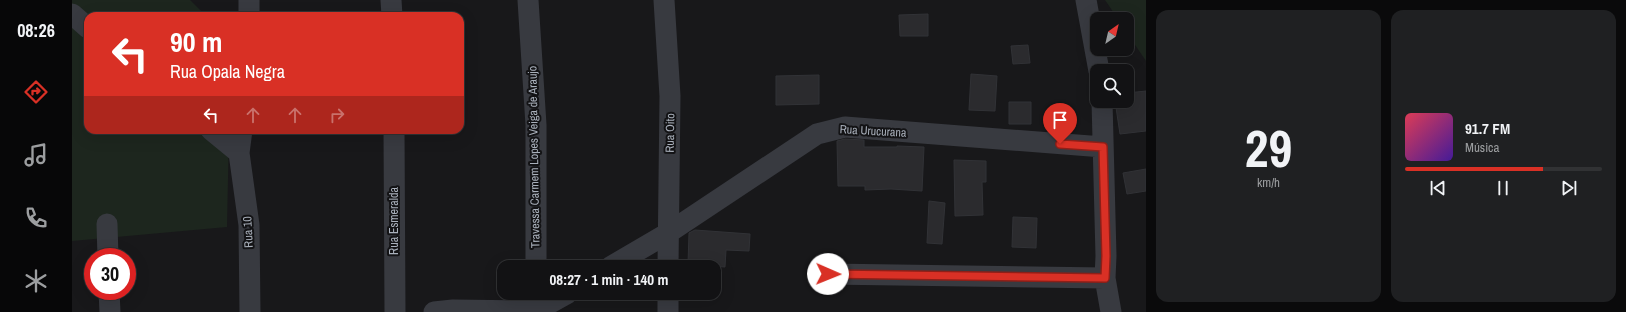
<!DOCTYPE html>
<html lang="pt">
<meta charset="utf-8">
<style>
:root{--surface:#121214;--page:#1f2022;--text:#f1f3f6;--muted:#9c9ea0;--line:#313234;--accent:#d93025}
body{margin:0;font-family:"Archivo Narrow",sans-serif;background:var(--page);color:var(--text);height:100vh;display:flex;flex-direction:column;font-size:15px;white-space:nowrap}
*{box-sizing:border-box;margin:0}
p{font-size:13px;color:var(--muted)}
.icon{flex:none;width:22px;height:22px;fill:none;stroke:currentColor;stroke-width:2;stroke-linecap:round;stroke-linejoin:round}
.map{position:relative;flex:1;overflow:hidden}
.side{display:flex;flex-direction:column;gap:10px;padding:10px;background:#0a0a0b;width:480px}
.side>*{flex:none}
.top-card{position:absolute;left:12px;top:12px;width:380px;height:122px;border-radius:12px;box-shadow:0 4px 16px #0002,0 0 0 1px var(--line);background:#d93025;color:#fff;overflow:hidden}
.needle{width:26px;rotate:34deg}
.buttons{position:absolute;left:1018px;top:12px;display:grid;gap:8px}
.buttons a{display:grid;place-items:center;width:44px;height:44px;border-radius:8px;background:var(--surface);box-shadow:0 4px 16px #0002,0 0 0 1px var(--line);font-size:20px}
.speed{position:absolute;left:12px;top:248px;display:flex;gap:8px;font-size:20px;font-weight:700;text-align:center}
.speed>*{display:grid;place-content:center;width:52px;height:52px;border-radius:50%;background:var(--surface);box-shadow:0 4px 16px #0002,0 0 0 1px var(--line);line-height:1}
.speed .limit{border:6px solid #d22;background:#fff;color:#111}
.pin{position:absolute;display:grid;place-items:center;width:34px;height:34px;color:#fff;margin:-41px -17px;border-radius:50% 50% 50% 0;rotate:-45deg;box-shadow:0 0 4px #0007}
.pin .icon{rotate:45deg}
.me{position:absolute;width:44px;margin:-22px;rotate:91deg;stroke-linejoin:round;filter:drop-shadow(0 0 3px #0008)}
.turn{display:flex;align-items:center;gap:14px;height:84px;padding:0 20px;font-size:18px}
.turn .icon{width:52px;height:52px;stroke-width:2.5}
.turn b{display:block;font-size:28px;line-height:34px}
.lanes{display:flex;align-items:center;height:38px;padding:0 20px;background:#0003;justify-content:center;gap:20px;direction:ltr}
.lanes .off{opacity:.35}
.side .tile{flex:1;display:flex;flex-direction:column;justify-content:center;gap:6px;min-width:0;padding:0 14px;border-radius:12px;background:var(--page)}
.side .dial{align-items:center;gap:0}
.dial b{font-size:52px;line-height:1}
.song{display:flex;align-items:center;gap:12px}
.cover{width:48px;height:48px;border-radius:6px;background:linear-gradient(135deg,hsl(350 70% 55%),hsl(260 70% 35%))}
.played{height:4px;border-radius:2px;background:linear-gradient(90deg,var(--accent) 70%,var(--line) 70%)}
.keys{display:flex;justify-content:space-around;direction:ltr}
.side .tiles{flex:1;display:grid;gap:10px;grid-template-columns:repeat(2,1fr)}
.trip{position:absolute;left:425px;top:260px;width:224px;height:40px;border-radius:12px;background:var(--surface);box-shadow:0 4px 16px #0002,0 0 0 1px var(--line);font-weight:700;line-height:40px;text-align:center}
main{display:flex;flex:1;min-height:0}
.dock{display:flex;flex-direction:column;width:72px;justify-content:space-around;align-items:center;background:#070708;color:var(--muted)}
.dock .icon{width:28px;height:28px}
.dock .active{color:var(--accent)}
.dock b{font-size:18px;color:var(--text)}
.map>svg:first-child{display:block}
</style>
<main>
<nav class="dock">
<b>08:26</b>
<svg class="icon active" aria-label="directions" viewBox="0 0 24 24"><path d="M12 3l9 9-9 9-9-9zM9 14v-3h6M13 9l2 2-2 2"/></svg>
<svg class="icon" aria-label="music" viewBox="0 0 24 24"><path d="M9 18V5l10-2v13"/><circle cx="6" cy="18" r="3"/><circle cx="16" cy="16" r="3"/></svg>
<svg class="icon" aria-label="phone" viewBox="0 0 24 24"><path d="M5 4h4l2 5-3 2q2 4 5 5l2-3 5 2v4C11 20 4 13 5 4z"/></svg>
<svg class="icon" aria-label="climate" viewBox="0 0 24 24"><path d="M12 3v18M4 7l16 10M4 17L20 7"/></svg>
</nav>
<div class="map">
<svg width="1074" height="312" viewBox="0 0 1074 312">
<rect width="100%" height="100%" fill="#18181a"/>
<path fill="#1d261e" d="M 0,0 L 118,0 L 134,16 L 16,16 L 16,130 L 157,130 L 155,227 L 0,241 Z
M 1033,0 L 1074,0 L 1074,61 L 1055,33 L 1055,19 L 1046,19 Z"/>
<path fill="#2b2b2e" stroke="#313236" d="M 856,14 L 856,36 L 828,36 L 827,15 Z
M 956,45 L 958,63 L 941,64 L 939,46 Z
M 899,74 L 925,76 L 923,111 L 897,110 Z
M 747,75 L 747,104 L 704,105 L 704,76 Z
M 1074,91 L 1074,131 L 1048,134 L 1043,101 L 1055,101 L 1055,93 Z
M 937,102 L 959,102 L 959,124 L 937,124 Z
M 773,139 L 792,140 L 792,147 L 825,147 L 825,146 L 852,147 L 850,191 L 819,189 L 793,190 L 793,186 L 766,186 L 765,141 Z
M 882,160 L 914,161 L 914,182 L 910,182 L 911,215 L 883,216 Z
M 1074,169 L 1074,191 L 1055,194 L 1051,173 Z
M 857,201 L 873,203 L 870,244 L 855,243 Z
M 941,217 L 965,218 L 964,248 L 940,247 Z
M 623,230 L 678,234 L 677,251 L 654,250 L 653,267 L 616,264 L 617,233 Z"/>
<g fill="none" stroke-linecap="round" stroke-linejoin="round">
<path stroke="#383a40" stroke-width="21" d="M 177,0 L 177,16
M 319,0 L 320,16
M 456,0 L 464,125 L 464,267
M 592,0 L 598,96 L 596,267
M 1014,0 L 1027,71
M 0,14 L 16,28
M 1030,101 L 1034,256 L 1033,278 L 1039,312
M 139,130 L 167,153
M 170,130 L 167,153 L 177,225 L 178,312
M 322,130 L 323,312
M 35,224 L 36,257
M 538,267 L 596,233 L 745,134 L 773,127 L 1031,147
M 756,274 L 1033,278
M 37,291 L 38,312
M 362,312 L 381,310 L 464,311 L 496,293
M 596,312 L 596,293"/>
</g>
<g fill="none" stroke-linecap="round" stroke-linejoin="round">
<defs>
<path id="route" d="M 756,274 L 1033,278 L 1034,256 L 1031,147 L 988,144"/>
</defs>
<use href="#route" stroke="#8d1f18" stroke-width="10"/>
<use href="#route" stroke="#d93025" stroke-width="7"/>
</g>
<g text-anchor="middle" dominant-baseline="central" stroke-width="4" stroke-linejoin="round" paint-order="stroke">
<g font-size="12" fill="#a9b0bb" stroke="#131315">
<text transform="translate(801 131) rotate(3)">Rua Urucurana</text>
<text transform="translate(598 133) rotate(-89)">Rua Oito</text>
<text transform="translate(462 157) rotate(-91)">Travessa Carmem Lopes Veiga de Araujo</text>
<text transform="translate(322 221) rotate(-90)">Rua Esmeralda</text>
<text transform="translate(176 232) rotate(-93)">Rua 10</text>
</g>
</g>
</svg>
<div class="buttons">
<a><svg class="needle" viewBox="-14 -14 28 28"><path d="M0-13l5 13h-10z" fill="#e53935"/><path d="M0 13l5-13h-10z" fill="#9c9ea0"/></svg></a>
<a><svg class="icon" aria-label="search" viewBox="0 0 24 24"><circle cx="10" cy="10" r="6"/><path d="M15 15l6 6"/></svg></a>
</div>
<div class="speed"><div class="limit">30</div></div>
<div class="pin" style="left:988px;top:144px;background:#d93025"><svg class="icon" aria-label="arrive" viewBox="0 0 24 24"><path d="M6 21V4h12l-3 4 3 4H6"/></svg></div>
<svg class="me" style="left:756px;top:274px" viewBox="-20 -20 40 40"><circle r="19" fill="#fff"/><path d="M0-13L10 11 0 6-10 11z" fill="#d93025"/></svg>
<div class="trip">08:27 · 1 min · 140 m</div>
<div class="top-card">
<div class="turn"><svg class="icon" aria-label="left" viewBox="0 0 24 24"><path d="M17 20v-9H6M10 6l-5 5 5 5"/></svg><div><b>90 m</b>Rua Opala Negra</div></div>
<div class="lanes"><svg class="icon" aria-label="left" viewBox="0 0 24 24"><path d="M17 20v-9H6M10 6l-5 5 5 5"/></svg><svg class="icon off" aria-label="ahead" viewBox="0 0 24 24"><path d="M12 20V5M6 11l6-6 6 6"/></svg><svg class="icon off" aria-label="ahead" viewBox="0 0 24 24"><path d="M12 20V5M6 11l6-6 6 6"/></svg><svg class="icon off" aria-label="right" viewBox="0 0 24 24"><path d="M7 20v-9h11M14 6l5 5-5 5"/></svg></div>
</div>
</div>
<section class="side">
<div class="tiles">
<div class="tile dial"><b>29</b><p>km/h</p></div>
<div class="tile">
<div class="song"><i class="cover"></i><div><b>91.7 FM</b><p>Música</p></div></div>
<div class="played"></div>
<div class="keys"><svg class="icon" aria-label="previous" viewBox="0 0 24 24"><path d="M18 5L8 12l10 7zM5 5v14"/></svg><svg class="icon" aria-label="pause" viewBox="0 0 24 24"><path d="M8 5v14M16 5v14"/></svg><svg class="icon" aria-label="next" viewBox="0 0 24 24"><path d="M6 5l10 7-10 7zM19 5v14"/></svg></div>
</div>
</div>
</section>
</main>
